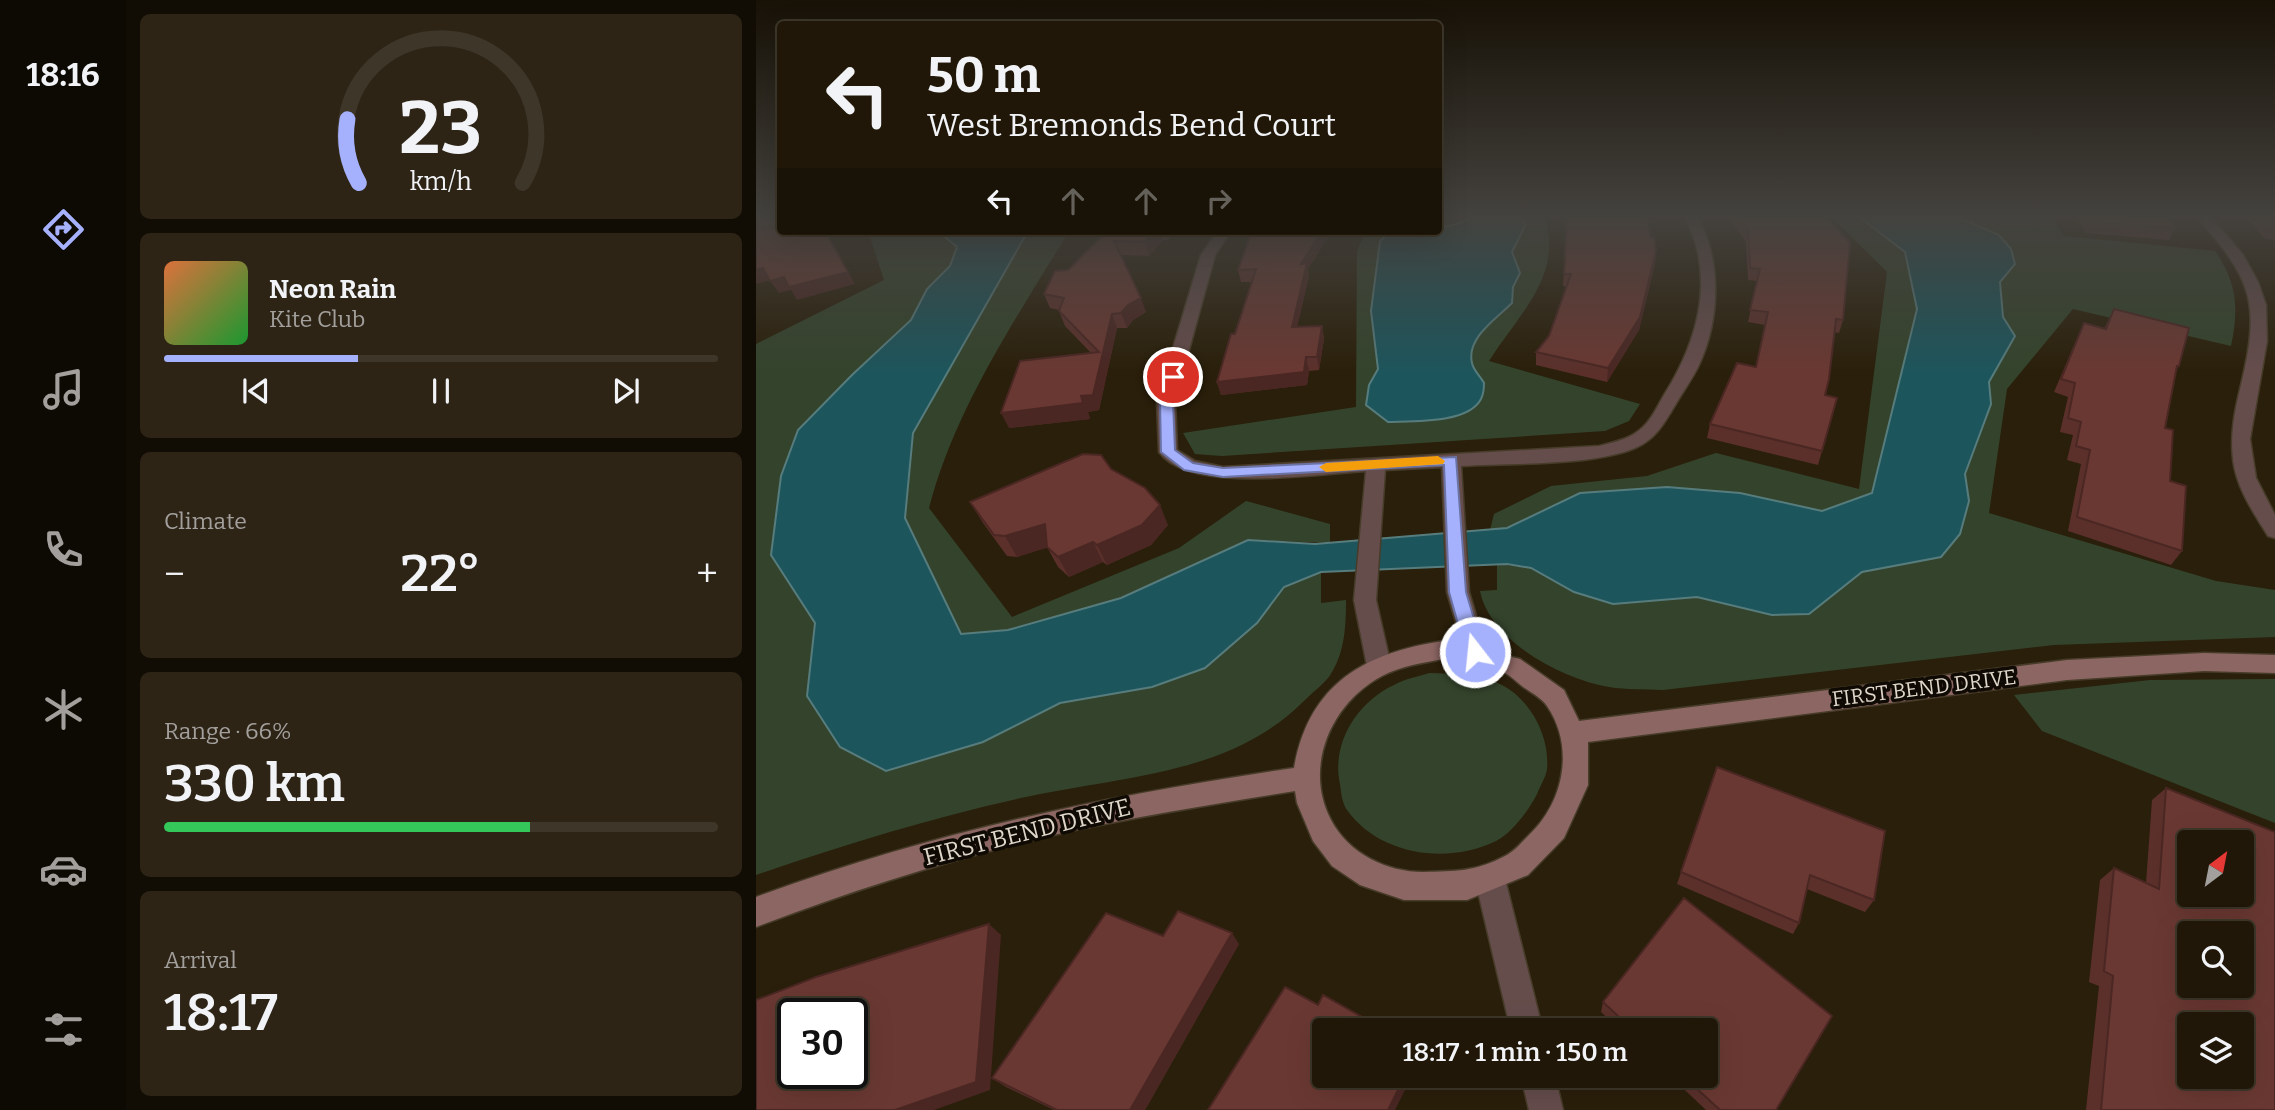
<!DOCTYPE html>
<meta charset="utf-8">
<style>
:root{--surface:#201708;--page:#2d2416;--text:#f1f3f6;--muted:#a29f9c;--line:#3d3629;--accent:#a5b1fc}
body{margin:0;font-family:Bitter,serif;background:var(--page);color:var(--text);height:100vh;display:flex;flex-direction:column;font-size:26px;white-space:nowrap}
*{box-sizing:border-box;margin:0}
p{font-size:23px;color:var(--muted)}
.icon{flex:none;width:38px;height:38px;fill:none;stroke:currentColor;stroke-width:2;stroke-linecap:round;stroke-linejoin:round}
.map{position:relative;flex:1;overflow:hidden}
.drawer{display:flex;flex-direction:column;gap:14px;padding:14px;background:#120d04;width:630px}
.drawer>*{flex:none}
.guide{position:absolute;left:21px;top:21px;width:665px;height:214px;border-radius:7px;box-shadow:0 7px 28px #0002,0 0 0 2px var(--line);background:#201708;color:var(--text);overflow:hidden}
.needle{width:46px;rotate:32deg}
.fabs{position:absolute;left:1421px;top:830px;display:grid;gap:14px}
.fabs a{display:grid;place-items:center;width:77px;height:77px;border-radius:7px;background:var(--surface);box-shadow:0 7px 28px #0002,0 0 0 2px var(--line);font-size:35px}
.speed{position:absolute;left:21px;top:998px;display:flex;gap:14px;font-size:35px;font-weight:700;text-align:center}
.speed>*{display:grid;place-content:center;width:91px;height:91px;border-radius:50%;background:var(--surface);box-shadow:0 7px 28px #0002,0 0 0 2px var(--line);line-height:1}
.speed .limit{border:4px solid #111;border-radius:10px;background:#fff;color:#111}
.pin{position:absolute;display:grid;place-items:center;width:60px;height:60px;color:#fff;margin:-30px;border:4px solid #fff;border-radius:50%;box-shadow:0 2px 7px #0007}
.me{position:absolute;width:77px;margin:-38px;rotate:344deg;stroke-linejoin:round;filter:drop-shadow(0 0 5px #0008)}
.turn{display:flex;align-items:center;gap:24px;height:147px;padding:0 35px;font-size:32px}
.turn .icon{width:91px;height:91px;stroke-width:2.5}
.turn b{display:block;font-size:49px;line-height:60px}
.lanes{display:flex;align-items:center;height:66px;padding:0 35px;background:#0003;justify-content:center;gap:35px;direction:ltr}
.lanes .off{opacity:.35}
.big{font-size:52px;font-weight:600;line-height:1.1}
.drawer .tile{flex:1;display:flex;flex-direction:column;justify-content:center;gap:10px;min-width:0;padding:0 24px;border-radius:10px;background:var(--page)}
.drawer .dial{align-items:center;gap:0}
.dial svg{height:182px;overflow:visible;fill:none;stroke:var(--line);stroke-width:7;stroke-linecap:round;text-anchor:middle}
.dial text{fill:var(--text);stroke:none}
.song{display:flex;align-items:center;gap:21px}
.cover{width:84px;height:84px;border-radius:10px;background:linear-gradient(135deg,hsl(20 70% 55%),hsl(130 70% 35%))}
.played{height:7px;border-radius:4px;background:linear-gradient(90deg,var(--accent) 35%,var(--line) 35%)}
.keys{display:flex;justify-content:space-around;direction:ltr}
.heat{display:flex;justify-content:space-between;align-items:center;font-size:38px;direction:ltr}
.charge{height:10px;border-radius:5px;background:linear-gradient(90deg,#34c759 66%,var(--line) 0)}
.trip{position:absolute;left:556px;top:1018px;width:406px;height:70px;border-radius:7px;background:var(--surface);box-shadow:0 7px 28px #0002,0 0 0 2px var(--line);font-weight:600;line-height:70px;text-align:center}
main{display:flex;flex:1;min-height:0}
.tabs{display:flex;flex-direction:column;width:126px;justify-content:space-around;align-items:center;background:#0d0903;color:var(--muted)}
.tabs .icon{width:49px;height:49px}
.tabs .active{color:var(--accent)}
.tabs b{font-size:32px;color:var(--text)}
.map>svg:first-child{display:block}
</style>
<main>
<nav class="tabs">
<b>18:16</b>
<svg class="icon active" aria-label="directions" viewBox="0 0 24 24"><path d="M12 3l9 9-9 9-9-9zM9 14v-3h6M13 9l2 2-2 2"/></svg>
<svg class="icon" aria-label="music" viewBox="0 0 24 24"><path d="M9 18V5l10-2v13"/><circle cx="6" cy="18" r="3"/><circle cx="16" cy="16" r="3"/></svg>
<svg class="icon" aria-label="phone" viewBox="0 0 24 24"><path d="M5 4h4l2 5-3 2q2 4 5 5l2-3 5 2v4C11 20 4 13 5 4z"/></svg>
<svg class="icon" aria-label="climate" viewBox="0 0 24 24"><path d="M12 3v18M4 7l16 10M4 17L20 7"/></svg>
<svg class="icon" aria-label="car" viewBox="0 0 24 24"><path d="M5 17H2v-5l4-1 3-4h7l3 4 3 1v5h-3M9 17h6M6 11h13"/><circle cx="7" cy="17" r="2"/><circle cx="17" cy="17" r="2"/></svg>
<svg class="icon" aria-label="filters" viewBox="0 0 24 24"><path d="M4 7h16M4 17h16"/><circle cx="9" cy="7" r="2"/><circle cx="15" cy="17" r="2"/></svg>
</nav>
<section class="drawer">
<div class="tile dial"><svg viewBox="0 0 100 80">
<path d="M14 69A42 42 0 1 1 86 69"/>
<path d="M14 69A42 42 0 0 1 9 41" stroke="#a5b1fc"/>
<text x="50" y="56" font-size="32" font-weight="700">23</text>
<text x="50" y="72" font-size="11">km/h</text>
</svg></div>
<div class="tile">
<div class="song"><i class="cover"></i><div><b>Neon Rain</b><p>Kite Club</p></div></div>
<div class="played"></div>
<div class="keys"><svg class="icon" aria-label="previous" viewBox="0 0 24 24"><path d="M18 5L8 12l10 7zM5 5v14"/></svg><svg class="icon" aria-label="pause" viewBox="0 0 24 24"><path d="M8 5v14M16 5v14"/></svg><svg class="icon" aria-label="next" viewBox="0 0 24 24"><path d="M6 5l10 7-10 7zM19 5v14"/></svg></div>
</div>
<div class="tile"><p>Climate</p>
<div class="heat"><a>−</a><b class="big">22°</b><a>+</a></div>
</div>
<div class="tile"><p>Range · 66%</p><b class="big">330 km</b><div class="charge"></div></div>
<div class="tile"><p>Arrival</p><b class="big">18:17</b></div>
</section>
<div class="map">
<svg width="1519" height="1110" viewBox="0 0 1519 1110">
<rect width="100%" height="100%" fill="#2a1f0a"/>
<path fill="#34442c" d="M 683,216 L 788,216 C 809,275 761,316 733,361 L 884,404 L 873,421 L 849,431 L 466,456 L 439,454 L 427,433 L 600,407 L 601,251 L 610,231 L 682,231 Z
M 1075,216 L 1102,216 L 1149,252 L 1161,309 L 1117,493 L 1066,511 L 984,493 L 911,487 L 824,493 L 751,528 L 734,530 L 738,514 L 795,486 L 891,476 L 960,453 L 1103,489 L 1131,272 Z
M 1199,216 L 1295,216 L 1308,236 L 1459,251 C 1481,282 1483,309 1475,346 L 1317,309 L 1251,389 L 1233,513 L 1460,581 L 1519,590 L 1519,637 L 1298,645 L 907,690 C 889,689 870,690 853,687 C 806,679 734,641 724,591 L 741,590 L 741,564 L 775,568 L 818,592 L 857,604 L 941,597 L 1016,615 L 1053,614 L 1106,572 L 1185,557 L 1213,501 L 1209,474 L 1235,404 L 1233,382 L 1258,336 L 1247,317 L 1244,282 L 1258,264 L 1212,223 Z
M 112,231 L 182,231 L 202,248 L 194,266 L 171,289 L 155,320 L 96,375 L 42,430 L 15,555 L 59,623 L 51,696 L 84,747 L 131,771 L 227,742 L 304,703 L 396,687 L 501,623 L 528,587 L 565,572 L 565,603 L 590,600 C 590,624 589,651 576,672 C 571,682 558,691 550,699 C 475,776 364,776 265,798 C 175,818 87,845 0,875 L 0,344 L 128,280 Z
M 272,231 L 313,231 C 260,319 199,408 173,508 L 256,617 L 423,548 L 490,501 L 574,524 L 574,543 L 492,540 L 365,598 L 252,630 L 205,634 L 149,518 L 157,433 Z
M 673,673 C 697,674 724,674 746,685 C 775,700 794,737 791,769 C 790,777 784,786 781,794 C 773,810 756,833 740,841 C 691,865 623,855 591,810 C 586,803 585,792 584,784 C 575,744 601,702 638,685 C 648,679 661,677 673,673 Z
M 1519,679 L 1519,823 L 1286,731 L 1258,695 L 1394,680 Z"/>
<path fill="#1d555c" stroke="#577c7d" stroke-width="2" d="M 717,216 L 767,216 L 769,226 L 756,252 L 764,273 L 757,287 L 756,303 C 740,319 710,338 716,363 C 717,370 725,377 728,383 C 728,387 727,395 725,399 C 712,424 656,421 632,422 L 610,405 L 613,385 L 622,369 L 615,311 L 624,241 L 633,233 L 643,231 L 682,231 L 683,228 L 701,224 Z
M 1102,216 L 1199,216 L 1243,235 L 1255,249 L 1259,264 L 1244,282 L 1247,317 L 1259,336 L 1233,382 L 1235,404 L 1209,474 L 1213,501 L 1204,534 L 1185,557 L 1106,572 L 1053,614 L 1016,615 L 941,597 L 857,604 L 818,592 L 775,568 L 751,564 L 565,572 L 528,587 L 501,623 L 449,668 L 396,687 L 304,703 L 227,742 L 130,771 L 84,747 L 51,696 L 59,623 L 15,555 L 25,476 L 42,430 L 96,375 L 155,320 L 171,289 L 194,266 L 201,247 L 182,231 L 272,231 L 157,433 L 149,518 L 205,634 L 252,630 L 365,598 L 492,540 L 559,544 L 751,528 L 824,493 L 911,487 L 984,493 L 1066,511 L 1116,493 L 1161,309 L 1149,252 Z"/>
<g fill="none" stroke-linecap="round" stroke-linejoin="round">
<defs>
<path id="street" d="M 928,216 L 941,216 C 966,261 964,319 943,365 C 937,378 928,390 921,402 C 910,420 901,439 879,448 C 837,466 753,463 705,466 L 713,592 L 731,652 L 727,659 L 719,661 L 711,659 L 691,592 L 686,467 L 629,470 L 620,600 L 635,666 L 631,673 L 623,676 L 615,673 L 611,666 L 598,600 L 610,471 C 561,474 434,494 403,452 L 401,401 L 445,255 L 462,231 L 475,231 L 459,255 L 419,401 L 421,450 L 439,461 L 467,467 L 843,446 C 859,442 875,439 887,427 C 896,419 902,405 908,395 C 942,341 961,275 928,216 Z
M 1440,216 L 1454,216 L 1487,255 L 1502,282 L 1510,305 L 1511,341 L 1494,439 L 1500,478 L 1519,515 L 1519,538 L 1512,536 C 1497,512 1480,487 1477,459 C 1474,434 1479,409 1485,385 C 1505,302 1496,279 1440,216 Z
M 734,865 L 744,869 L 749,879 L 787,1031 L 755,1031 L 719,879 L 724,869 Z
M 765,1076 L 799,1076 L 807,1110 L 773,1110 Z"/>
<path id="secondary" d="M 687,641 L 764,659 L 808,690 L 823,721 L 1311,660 L 1448,653 L 1519,655 L 1519,673 L 1448,671 L 1311,680 L 832,742 L 832,785 L 808,838 L 772,875 L 711,900 L 648,900 L 604,885 L 576,866 L 557,841 L 541,803 L 539,791 C 464,803 389,815 315,831 C 207,855 103,888 0,927 L 0,897 C 180,831 349,796 538,768 C 553,684 608,653 687,641 ZM 687,659 C 706,664 731,665 749,673 C 755,676 761,682 766,686 C 774,692 786,698 791,706 C 819,747 808,802 773,835 C 766,842 758,852 749,856 C 719,872 700,871 667,872 C 631,872 593,854 575,820 C 547,767 575,703 626,676 C 645,666 666,663 687,659 Z"/>
</defs>
<use href="#street" stroke="#473c29" stroke-width="3"/>
<use href="#secondary" stroke="#473c29" stroke-width="3"/>
<use href="#street" fill="#654d4c" fill-rule="evenodd"/>
<use href="#secondary" fill="#8c6663" fill-rule="evenodd"/>
</g>
<path fill="#5b302b" d="M 811,216 L 895,238 L 900,251 L 899,264 L 883,330 L 851,382 L 780,365 L 780,352 L 793,336 L 811,287 L 807,286 Z
M 971,216 L 1069,216 L 1087,320 L 1083,333 L 1078,332 L 1069,395 L 1066,451 L 1062,465 L 951,438 L 954,424 L 1000,367 L 1009,325 L 992,322 L 1001,281 L 992,280 L 990,242 Z
M 1319,216 L 1410,216 L 1419,228 L 1413,240 L 1330,233 Z
M 1489,216 L 1519,216 L 1519,240 L 1509,239 Z
M 351,231 L 420,231 L 412,240 L 407,240 L 393,256 L 365,255 L 390,312 L 377,320 L 371,328 L 361,328 L 343,410 L 332,412 L 334,419 L 253,428 L 335,353 L 309,326 L 303,311 L 303,310 L 294,308 L 288,294 Z
M 552,269 L 553,276 L 541,327 L 566,326 L 568,339 L 563,370 L 553,371 L 551,385 L 465,395 L 461,382 L 496,282 L 485,282 L 482,270 Z
M 1358,309 L 1423,366 L 1420,371 L 1409,428 L 1414,481 L 1426,551 L 1415,565 L 1312,531 L 1325,464 L 1311,460 L 1317,435 L 1304,432 L 1312,397 L 1298,392 L 1322,336 L 1328,323 L 1348,329 Z
M 355,469 L 412,525 L 395,545 L 351,565 L 347,562 L 313,577 L 302,567 L 291,547 L 261,557 L 251,556 L 227,523 L 214,502 Z
M 961,767 L 1118,900 L 1109,912 L 1051,889 L 1043,923 L 1037,934 L 921,884 Z
M 1410,788 L 1519,1110 L 1330,1110 L 1343,986 L 1333,982 L 1344,880 L 1358,868 L 1390,883 L 1396,800 Z
M 928,898 L 1076,1016 L 1020,1110 L 950,1110 L 914,1076 L 950,1076 L 950,1031 L 865,1031 L 845,1012 L 847,1002 Z
M 407,936 L 483,944 L 389,1110 L 298,1110 L 250,1087 L 236,1078 Z"/>
<path fill="#4a2723" d="M 69,231 L 99,284 L 41,300 L 35,290 L 23,293 L 14,281 Z
M 399,231 L 404,231 L 407,240 L 393,256 L 389,242 Z
M 409,231 L 420,231 L 412,240 Z
M 566,231 L 576,231 L 552,269 L 553,276 L 538,340 L 536,327 L 545,264 Z
M 900,251 L 899,264 L 883,330 L 851,382 L 852,368 Z
M 7,268 L 16,280 L 0,284 L 0,270 Z
M 385,298 L 390,312 L 377,320 L 371,328 L 365,313 L 372,305 Z
M 356,314 L 361,328 L 343,410 L 332,412 L 334,419 L 253,428 L 245,413 L 325,396 L 337,395 Z
M 566,326 L 568,339 L 563,370 L 561,357 Z
M 550,357 L 553,371 L 551,385 L 465,395 L 461,382 Z
M 404,505 L 412,525 L 395,545 L 351,565 L 341,545 Z
M 289,524 L 300,545 L 261,557 L 249,536 Z
M 337,542 L 347,562 L 313,577 L 302,557 Z
M 233,924 L 245,935 L 234,1090 L 178,1110 L 139,1110 Z
M 476,933 L 483,944 L 389,1110 L 374,1110 Z
M 649,1076 L 656,1076 L 639,1110 L 632,1110 Z"/>
<path fill="#6a3832" stroke="#4a2723" stroke-width="2" fill-rule="evenodd" d="M 0,216 L 24,216 L 24,231 L 69,231 L 92,272 L 33,287 L 28,277 L 14,281 L 7,268 L 0,270 Z
M 811,216 L 890,216 L 895,238 L 898,238 L 900,251 L 884,317 L 852,368 L 780,352 L 793,336 L 815,274 L 808,274 Z
M 982,216 L 1069,216 L 1094,243 L 1087,320 L 1080,319 L 1073,379 L 1069,395 L 1081,398 L 1066,451 L 954,424 L 981,363 L 1000,367 L 1012,312 L 994,310 L 1004,269 L 994,268 L 992,230 Z
M 1332,216 L 1410,216 L 1419,228 L 1336,222 Z
M 1507,216 L 1519,216 L 1519,227 L 1517,227 Z
M 351,231 L 399,231 L 389,242 L 358,241 L 385,298 L 372,305 L 365,313 L 356,314 L 337,395 L 325,396 L 327,403 L 245,413 L 264,361 L 343,352 L 303,311 L 308,298 L 288,294 L 299,271 L 312,270 Z
M 496,231 L 566,231 L 545,264 L 551,263 L 536,327 L 566,326 L 561,357 L 550,357 L 548,372 L 461,382 L 475,334 L 479,334 L 500,269 L 482,270 Z
M 1358,309 L 1433,328 L 1423,366 L 1421,366 L 1409,428 L 1417,430 L 1414,481 L 1430,486 L 1426,551 L 1321,517 L 1334,450 L 1320,446 L 1325,422 L 1312,418 L 1319,383 L 1305,379 L 1328,323 L 1350,329 Z
M 327,454 L 345,455 L 355,469 L 389,488 L 404,505 L 386,525 L 341,545 L 337,542 L 302,557 L 291,547 L 289,524 L 249,536 L 238,535 L 214,502 Z
M 961,767 L 1129,831 L 1118,900 L 1054,875 L 1043,923 L 925,872 Z
M 1410,788 L 1519,832 L 1519,1110 L 1345,1110 L 1357,976 L 1348,971 L 1358,868 L 1403,889 ZM 1433,842 L 1486,842 L 1486,894 L 1433,894 ZM 1433,933 L 1486,933 L 1486,985 L 1433,985 ZM 1433,1024 L 1486,1024 L 1486,1076 L 1433,1076 Z
M 928,898 L 1076,1016 L 1020,1110 L 964,1110 L 927,1076 L 950,1076 L 950,1031 L 878,1031 L 847,1002 Z
M 422,911 L 476,933 L 374,1110 L 301,1110 L 236,1078 L 350,913 L 407,936 Z
M 233,924 L 220,1082 L 139,1110 L 0,1110 L 0,1000 L 60,977 ZM 37,1013 L 96,1013 L 96,1073 L 37,1073 Z
M 529,987 L 562,1005 L 567,995 L 631,1031 L 569,1031 L 569,1076 L 649,1076 L 632,1110 L 452,1110 Z"/>
<linearGradient id="sky" x2="0" y2="1"><stop stop-color="#171106"/><stop offset="0.58" stop-color="#44423e"/><stop offset="1" stop-color="#44423e" stop-opacity="0"/></linearGradient>
<rect width="1519" height="372" fill="url(#sky)"/>
<path fill="#a5b1fc" stroke="#6b73a4" stroke-width="2" d="M 417,373 L 424,377 L 417,401 L 419,450 L 437,463 L 467,468 L 700,457 L 710,592 L 728,652 L 725,657 L 713,657 L 710,652 L 693,592 L 688,465 L 467,477 L 428,470 L 405,452 L 404,401 L 411,377 Z"/>
<path fill="#f59e0b" d="M 682,456 L 689,461 L 687,464 L 570,472 L 563,467 L 570,463 Z"/>
<g text-anchor="middle" dominant-baseline="central" stroke-width="7" stroke-linejoin="round" paint-order="stroke">
<g font-size="21" fill="#ded6ca" stroke="#0f0a03">
<text transform="translate(1168 688) rotate(-7)">FIRST BEND DRIVE</text>
</g>
<g font-size="24" fill="#ded6ca" stroke="#0f0a03">
<text transform="translate(271 832) rotate(-14)">FIRST BEND DRIVE</text>
</g>
</g>
</svg>
<div class="fabs">
<a><svg class="needle" viewBox="-14 -14 28 28"><path d="M0-13l5 13h-10z" fill="#e53935"/><path d="M0 13l5-13h-10z" fill="#a29f9c"/></svg></a>
<a><svg class="icon" aria-label="search" viewBox="0 0 24 24"><circle cx="10" cy="10" r="6"/><path d="M15 15l6 6"/></svg></a>
<a><svg class="icon" aria-label="layers" viewBox="0 0 24 24"><path d="M12 4l9 5-9 5-9-5zM3 14l9 5 9-5"/></svg></a>
</div>
<div class="speed"><div class="limit">30</div></div>
<div class="pin" style="left:417px;top:377px;background:#d93025"><svg class="icon" aria-label="arrive" viewBox="0 0 24 24"><path d="M6 21V4h12l-3 4 3 4H6"/></svg></div>
<svg class="me" style="left:719px;top:652px" viewBox="-20 -20 40 40"><circle r="17" fill="#a5b1fc" stroke="#fff" stroke-width="3"/><path d="M0-11L8 9 0 5-8 9z" fill="#fff"/></svg>
<div class="trip">18:17 · 1 min · 150 m</div>
<div class="guide">
<div class="turn"><svg class="icon" aria-label="left" viewBox="0 0 24 24"><path d="M17 20v-9H6M10 6l-5 5 5 5"/></svg><div><b>50 m</b>West Bremonds Bend Court</div></div>
<div class="lanes"><svg class="icon" aria-label="left" viewBox="0 0 24 24"><path d="M17 20v-9H6M10 6l-5 5 5 5"/></svg><svg class="icon off" aria-label="ahead" viewBox="0 0 24 24"><path d="M12 20V5M6 11l6-6 6 6"/></svg><svg class="icon off" aria-label="ahead" viewBox="0 0 24 24"><path d="M12 20V5M6 11l6-6 6 6"/></svg><svg class="icon off" aria-label="right" viewBox="0 0 24 24"><path d="M7 20v-9h11M14 6l5 5-5 5"/></svg></div>
</div>
</div>
</main>
